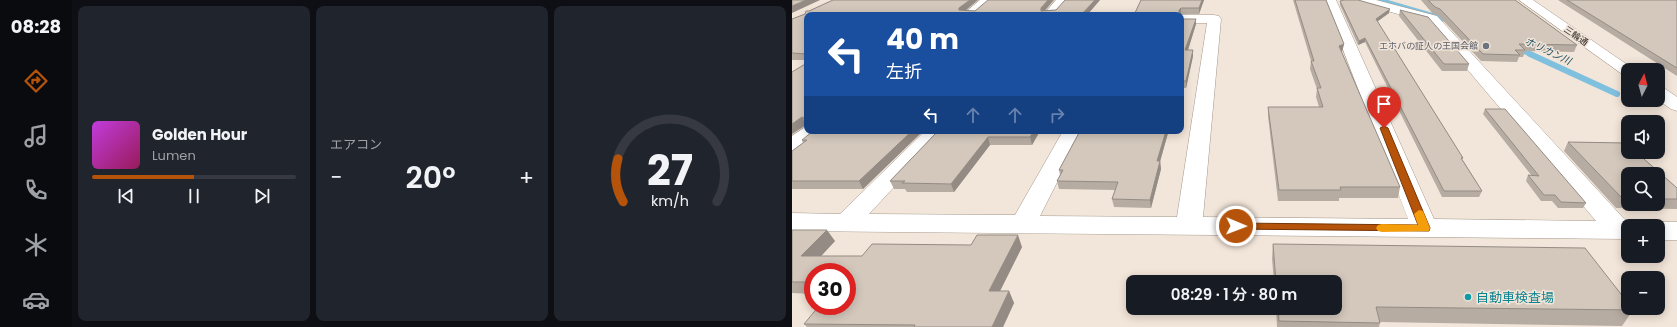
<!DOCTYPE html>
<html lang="ja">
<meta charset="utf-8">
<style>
:root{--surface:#171b24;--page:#20242c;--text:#f1f3f6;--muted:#9ea1a6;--line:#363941;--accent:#b45309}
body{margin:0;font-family:Poppins,"Noto Sans JP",sans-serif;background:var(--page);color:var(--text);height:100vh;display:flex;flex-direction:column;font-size:15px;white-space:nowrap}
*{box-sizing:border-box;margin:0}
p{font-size:13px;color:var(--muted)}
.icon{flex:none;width:22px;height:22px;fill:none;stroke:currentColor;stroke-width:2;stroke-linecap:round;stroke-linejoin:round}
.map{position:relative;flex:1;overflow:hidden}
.sheet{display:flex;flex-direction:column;gap:6px;padding:6px;background:#0d0f14;width:720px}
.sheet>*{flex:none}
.hud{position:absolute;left:12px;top:12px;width:380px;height:122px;border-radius:8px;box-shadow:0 2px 10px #0003;background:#1a4fa0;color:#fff;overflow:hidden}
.needle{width:26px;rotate:6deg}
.fabs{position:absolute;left:829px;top:63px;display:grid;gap:8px}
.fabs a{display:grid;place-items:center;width:44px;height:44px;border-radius:8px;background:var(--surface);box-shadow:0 2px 10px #0003;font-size:20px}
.speed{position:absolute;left:12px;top:263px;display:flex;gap:8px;font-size:20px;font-weight:700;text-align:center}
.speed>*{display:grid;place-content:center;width:52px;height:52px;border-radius:50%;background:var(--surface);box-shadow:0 2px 10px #0003;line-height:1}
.speed .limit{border:6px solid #d22;background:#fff;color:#111}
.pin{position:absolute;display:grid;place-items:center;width:34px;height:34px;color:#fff;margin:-41px -17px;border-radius:50% 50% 50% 0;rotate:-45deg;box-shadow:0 0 4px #0007}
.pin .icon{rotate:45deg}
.me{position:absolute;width:44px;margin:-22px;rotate:91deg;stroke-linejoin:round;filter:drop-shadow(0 0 3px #0008)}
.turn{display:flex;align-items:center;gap:14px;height:84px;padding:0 16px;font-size:18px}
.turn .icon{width:52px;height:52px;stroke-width:2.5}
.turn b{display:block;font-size:28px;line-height:34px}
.lanes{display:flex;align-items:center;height:38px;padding:0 16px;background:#0003;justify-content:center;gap:20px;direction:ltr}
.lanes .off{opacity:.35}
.big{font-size:30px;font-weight:600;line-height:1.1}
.sheet .widget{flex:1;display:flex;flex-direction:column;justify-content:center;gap:6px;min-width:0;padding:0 14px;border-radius:8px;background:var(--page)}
.sheet .dial{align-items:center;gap:0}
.dial svg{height:104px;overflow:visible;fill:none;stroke:var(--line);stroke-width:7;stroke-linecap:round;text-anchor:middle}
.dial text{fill:var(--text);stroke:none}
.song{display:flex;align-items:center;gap:12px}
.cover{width:48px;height:48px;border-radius:6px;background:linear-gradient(135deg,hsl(290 70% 55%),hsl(330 70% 35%))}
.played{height:4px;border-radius:2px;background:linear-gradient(90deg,var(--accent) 50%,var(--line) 50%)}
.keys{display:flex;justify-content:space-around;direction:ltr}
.heat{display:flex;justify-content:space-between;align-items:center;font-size:22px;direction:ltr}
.sheet .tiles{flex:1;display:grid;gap:6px;grid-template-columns:repeat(3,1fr)}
.trip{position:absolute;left:334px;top:275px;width:216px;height:40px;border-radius:8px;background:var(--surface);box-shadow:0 2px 10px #0003;font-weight:600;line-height:40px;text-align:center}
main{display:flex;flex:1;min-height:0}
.tab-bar{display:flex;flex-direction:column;width:72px;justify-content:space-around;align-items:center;background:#090b0e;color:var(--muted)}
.tab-bar .icon{width:28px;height:28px}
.tab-bar .on{color:var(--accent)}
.tab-bar b{font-size:18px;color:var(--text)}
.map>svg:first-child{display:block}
</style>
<main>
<nav class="tab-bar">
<b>08:28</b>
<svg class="icon on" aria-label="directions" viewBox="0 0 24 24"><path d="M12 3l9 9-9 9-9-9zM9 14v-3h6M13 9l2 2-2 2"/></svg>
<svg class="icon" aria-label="music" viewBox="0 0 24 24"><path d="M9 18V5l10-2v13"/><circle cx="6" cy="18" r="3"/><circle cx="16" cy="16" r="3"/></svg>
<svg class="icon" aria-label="phone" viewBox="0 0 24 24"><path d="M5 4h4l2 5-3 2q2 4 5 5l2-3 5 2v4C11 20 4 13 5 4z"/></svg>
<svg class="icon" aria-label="climate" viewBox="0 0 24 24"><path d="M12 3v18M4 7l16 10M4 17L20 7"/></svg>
<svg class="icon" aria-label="car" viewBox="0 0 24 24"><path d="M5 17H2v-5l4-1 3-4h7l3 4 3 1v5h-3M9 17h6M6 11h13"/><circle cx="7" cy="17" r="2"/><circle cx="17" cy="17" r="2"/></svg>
</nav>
<section class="sheet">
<div class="tiles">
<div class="widget">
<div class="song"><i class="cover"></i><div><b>Golden Hour</b><p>Lumen</p></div></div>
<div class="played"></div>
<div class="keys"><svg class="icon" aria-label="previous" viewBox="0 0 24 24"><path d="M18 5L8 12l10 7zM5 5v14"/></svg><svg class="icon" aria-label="pause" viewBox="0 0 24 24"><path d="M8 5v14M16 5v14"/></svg><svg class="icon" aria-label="next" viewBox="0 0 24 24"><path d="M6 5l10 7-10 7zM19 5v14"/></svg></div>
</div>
<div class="widget"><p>エアコン</p>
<div class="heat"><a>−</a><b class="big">20°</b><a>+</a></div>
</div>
<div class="widget dial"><svg viewBox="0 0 100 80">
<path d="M14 69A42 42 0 1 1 86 69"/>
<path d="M14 69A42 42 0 0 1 10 36" stroke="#b45309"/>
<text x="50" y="56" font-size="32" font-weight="700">27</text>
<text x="50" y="72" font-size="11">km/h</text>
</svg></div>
</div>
</section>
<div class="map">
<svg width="885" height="327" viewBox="0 0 885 327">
<rect width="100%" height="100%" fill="#f2e5d9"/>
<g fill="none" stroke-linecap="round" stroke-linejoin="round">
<path stroke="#80c0df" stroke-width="5" d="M 587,0 L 659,21
M 723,47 L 740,55"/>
<path stroke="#80c0df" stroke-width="6" d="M 738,54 L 825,94"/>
<defs>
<path id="street" d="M 188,0 L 202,0 L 184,15 L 170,15 Z
M 264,0 L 277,0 L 264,15 L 251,15 Z
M 532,0 L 544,0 L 642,219 L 804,221 L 635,22 L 566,3 L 564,0 L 584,0 L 645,16 L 834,221 L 845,224 L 847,226 L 836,226 L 836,239 L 0,231 L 0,213 L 48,214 L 133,131 L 154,131 L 77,214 L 223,215 L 271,131 L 291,131 L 248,216 L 385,217 L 415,23 L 389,23 L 389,15 L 422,15 L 427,16 L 429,19 L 411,217 L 616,219 Z
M 15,126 L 15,131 L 30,131 C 24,140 11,150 0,152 L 0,136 Z
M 866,222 L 885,222 L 885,240 L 866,240 L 866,226 L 856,226 Z"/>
<path id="secondary" d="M 727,0 L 741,0 L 843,70 L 836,70 L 836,76 L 830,74 Z
M 866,87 L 872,88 L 885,97 L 885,111 L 879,109 L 866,100 Z"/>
</defs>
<use href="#street" stroke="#a4988c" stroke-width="1"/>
<use href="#secondary" stroke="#a4988c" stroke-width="1"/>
<use href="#street" fill="#fff" fill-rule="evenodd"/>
<use href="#secondary" fill="#fff" fill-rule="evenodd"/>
</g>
<path fill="#b6aca2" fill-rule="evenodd" d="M 41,0 L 186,0 L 173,11 L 264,10 L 308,0 L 295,15 L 15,15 L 15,60 L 0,60 L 0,19 L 13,14 L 17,11 Z
M 349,0 L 412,0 L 407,14 L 389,14 L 388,15 Z
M 501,0 L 534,0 L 552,44 L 550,52 L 549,53 L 608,187 L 606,198 L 547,198 L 547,201 L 486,201 L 476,116 L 476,107 L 527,107 L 524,97 L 525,89 L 518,69 L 519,61 Z
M 629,0 L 723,0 L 785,45 L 782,52 L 733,51 L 731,57 L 727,57 L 725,62 L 689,61 L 646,15 L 641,14 Z
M 766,0 L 885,0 L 885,76 Z
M 548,1 L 566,1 L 597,13 L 585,22 L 671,158 L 670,159 L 690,191 L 687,197 L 650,197 L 573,42 L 566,45 L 548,5 Z
M 608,10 L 677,64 L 675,71 L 650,71 L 607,16 Z
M 389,19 L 404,19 L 404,24 L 396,50 L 401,56 L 394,88 L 389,88 Z
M 15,63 L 15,127 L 14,125 L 0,134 L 0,72 Z
M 693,109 L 794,203 L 791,208 L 766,208 L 760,201 L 749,201 L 734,181 L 736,175 L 740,176 L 691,114 Z
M 131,131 L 71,189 L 0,189 L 0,151 L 11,143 L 10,140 Z
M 146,131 L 248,131 L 240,145 L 198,145 L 162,192 L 115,192 L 113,189 L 102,189 L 98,181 Z
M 288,131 L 376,131 L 376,133 L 368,161 L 369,169 L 359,208 L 322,207 L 320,199 L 323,190 L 267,189 L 265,181 L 268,175 L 267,170 Z
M 776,142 L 834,143 L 836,145 L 836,152 L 844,152 L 885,188 L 885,209 L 824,208 L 772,151 ZM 836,174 L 866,174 L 866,204 L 836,204 Z
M 0,230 L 43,241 L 29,256 L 70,256 L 230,247 L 208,291 L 217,291 L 222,303 L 211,327 L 15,327 L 12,324 L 55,306 L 55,272 L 21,272 L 21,294 L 0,293 Z
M 481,244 L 841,310 L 830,326 L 588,322 L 587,327 L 485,327 L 484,308 L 543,308 L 543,282 L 482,282 L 480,259 Z"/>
<path fill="#948c84" d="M 14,0 L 28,0 L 0,13 L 0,6 Z
M 178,0 L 186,0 L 169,14 L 167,10 L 167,8 Z
M 256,0 L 262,0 L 250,14 L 250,15 L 249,8 Z
M 303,0 L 308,0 L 295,15 L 289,15 Z
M 410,0 L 412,0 L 407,14 L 407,8 Z
M 389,8 L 389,14 L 388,15 L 387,10 Z
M 598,9 L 597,13 L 583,23 L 584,19 Z
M 404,19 L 404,24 L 394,56 L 393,50 Z
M 573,38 L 573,42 L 566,45 L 567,41 Z
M 552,44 L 550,52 L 545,54 L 547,46 Z
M 401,50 L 401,56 L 394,88 L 394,81 Z
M 10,117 L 14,125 L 0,134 L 0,124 Z
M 120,131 L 131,131 L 71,189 L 67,181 Z
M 242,131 L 248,131 L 240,145 L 238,137 Z
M 374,131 L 376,131 L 376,133 L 366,169 L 365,161 Z
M 196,137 L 198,145 L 162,192 L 159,184 Z
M 368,161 L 369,169 L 359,208 L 358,200 Z
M 35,230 L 43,241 L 18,268 L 9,256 Z
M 226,235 L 230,247 L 202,303 L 197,291 Z
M 217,291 L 222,303 L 211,327 L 200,327 Z"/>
<path fill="#d4c8bc" stroke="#948c84" d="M 0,0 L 14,0 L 0,6 Z
M 41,0 L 178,0 L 167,8 L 167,10 L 183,11 L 196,0 L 256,0 L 249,8 L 249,11 L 264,10 L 273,0 L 303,0 L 289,15 L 15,15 L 15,54 L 0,53 L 0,19 L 13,14 L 14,11 L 17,11 Z
M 349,0 L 410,0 L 407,8 L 389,8 L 387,10 L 387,15 L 342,15 Z
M 503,0 L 534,0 L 552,44 L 547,46 L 608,187 L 548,187 L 549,190 L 487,190 L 476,107 L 531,107 L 525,88 L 529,88 L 519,61 L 522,61 Z
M 552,0 L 566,0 L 598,9 L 584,19 L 671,158 L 669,158 L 690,191 L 652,191 L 573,38 L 567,41 L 548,1 Z
M 636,0 L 723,0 L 785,45 L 727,44 L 733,50 L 723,50 L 728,55 L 691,54 L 648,9 L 643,7 Z
M 775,0 L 885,0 L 885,68 Z
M 608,10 L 636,17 L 677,64 L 652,64 Z
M 389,19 L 404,19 L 393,50 L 401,50 L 394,81 L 389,81 Z
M 15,63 L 15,122 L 12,122 L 12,118 L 10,117 L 0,124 L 0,72 Z
M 693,109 L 713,109 L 794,203 L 769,202 L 763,195 L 752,195 L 736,175 L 747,176 Z
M 21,131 L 120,131 L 67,181 L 0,181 L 0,151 L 15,140 L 10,140 Z
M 146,131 L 242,131 L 238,137 L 196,137 L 159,184 L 110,183 L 113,181 L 98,181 Z
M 288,131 L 374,131 L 365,161 L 368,161 L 358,200 L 320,199 L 326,182 L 265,181 L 271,170 L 267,170 Z
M 776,142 L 834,143 L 836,145 L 836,152 L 844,152 L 885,188 L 885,199 L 866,199 L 866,174 L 836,174 L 836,198 L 830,198 Z
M 0,230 L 35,230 L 9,256 L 70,256 L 80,244 L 179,245 L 185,235 L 226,235 L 197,291 L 217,291 L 200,327 L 122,327 L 123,325 L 12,324 L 27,306 L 55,306 L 55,272 L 21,272 L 21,282 L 0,282 Z
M 481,244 L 793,248 L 836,303 L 836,308 L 840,308 L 841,310 L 584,307 L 588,323 L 487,321 L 486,308 L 543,308 L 543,282 L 484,282 Z"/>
<path fill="#b45309" stroke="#753606" d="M 592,126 L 596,128 L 638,228 L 637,231 L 441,229 L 439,226 L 441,224 L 444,223 L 626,225 L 588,128 Z"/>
<path fill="#f59e0b" d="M 627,210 L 631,211 L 638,228 L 637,231 L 590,232 L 586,231 L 584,228 L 586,225 L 590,224 L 626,225 L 622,214 Z"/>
<circle fill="#6b7280" stroke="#f2e5d9" stroke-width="1.5" cx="694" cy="46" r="4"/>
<circle fill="#0f9aa8" stroke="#f2e5d9" stroke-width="1.5" cx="676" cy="297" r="4"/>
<g text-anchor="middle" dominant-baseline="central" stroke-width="3" stroke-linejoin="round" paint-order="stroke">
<g font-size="9" fill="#2f2a26" stroke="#f2e5d9">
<text transform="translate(784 36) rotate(35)">三輪通</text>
</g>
<g font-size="9" fill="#5b616d" stroke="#f2e5d9" text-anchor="end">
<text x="686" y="46">エホバの証人の王国会館</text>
</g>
<g font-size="10" font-style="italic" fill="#164a60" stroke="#f2e5d9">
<text transform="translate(756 51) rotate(25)">ホリカン川</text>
</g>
<g font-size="13" fill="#0d838f" stroke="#f2e5d9" text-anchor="start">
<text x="684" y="297">自動車検査場</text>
</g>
</g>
</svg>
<div class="fabs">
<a><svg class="needle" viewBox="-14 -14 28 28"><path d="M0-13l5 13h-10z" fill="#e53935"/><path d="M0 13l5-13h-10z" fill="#9ea1a6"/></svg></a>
<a><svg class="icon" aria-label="sound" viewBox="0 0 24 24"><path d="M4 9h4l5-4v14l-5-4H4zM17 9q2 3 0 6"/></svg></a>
<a><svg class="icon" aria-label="search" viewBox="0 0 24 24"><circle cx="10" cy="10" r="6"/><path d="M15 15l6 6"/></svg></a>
<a>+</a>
<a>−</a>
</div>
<div class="speed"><div class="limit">30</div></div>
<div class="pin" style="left:592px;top:128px;background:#d93025"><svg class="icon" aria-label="arrive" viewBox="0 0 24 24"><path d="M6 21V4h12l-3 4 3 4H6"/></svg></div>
<svg class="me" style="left:444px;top:226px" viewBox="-20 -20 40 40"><circle r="17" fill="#b45309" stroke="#fff" stroke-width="3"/><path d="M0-11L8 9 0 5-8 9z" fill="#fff"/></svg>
<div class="trip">08:29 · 1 分 · 80 m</div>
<div class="hud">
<div class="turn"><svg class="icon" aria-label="left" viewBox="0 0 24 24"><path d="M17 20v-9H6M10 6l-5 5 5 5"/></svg><div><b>40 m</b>左折</div></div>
<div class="lanes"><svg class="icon" aria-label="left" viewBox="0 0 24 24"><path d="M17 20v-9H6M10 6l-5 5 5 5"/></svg><svg class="icon off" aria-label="ahead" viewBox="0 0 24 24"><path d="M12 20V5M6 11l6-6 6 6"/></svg><svg class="icon off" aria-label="ahead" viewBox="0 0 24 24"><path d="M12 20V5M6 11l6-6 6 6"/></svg><svg class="icon off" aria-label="right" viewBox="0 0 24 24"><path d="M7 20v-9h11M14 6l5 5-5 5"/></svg></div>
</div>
</div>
</main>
